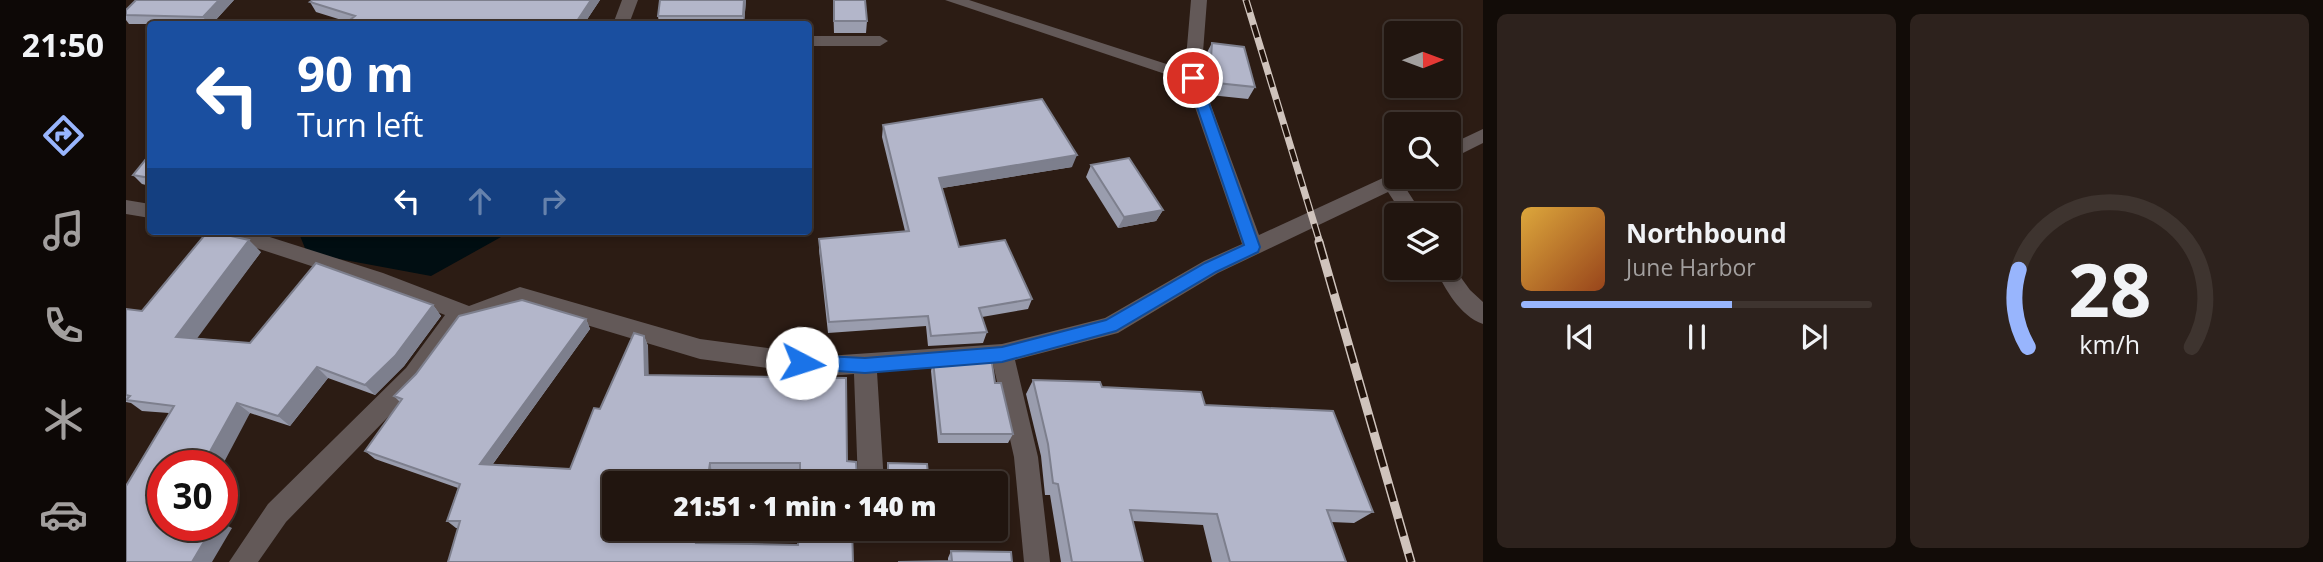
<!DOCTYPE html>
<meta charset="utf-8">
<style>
:root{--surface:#21150f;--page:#2d221d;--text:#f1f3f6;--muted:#a29f9e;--line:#3e342f;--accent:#98b5fd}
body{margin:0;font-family:"Open Sans",sans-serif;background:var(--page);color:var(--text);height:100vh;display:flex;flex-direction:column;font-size:26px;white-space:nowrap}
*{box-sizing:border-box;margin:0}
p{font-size:23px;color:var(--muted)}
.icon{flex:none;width:38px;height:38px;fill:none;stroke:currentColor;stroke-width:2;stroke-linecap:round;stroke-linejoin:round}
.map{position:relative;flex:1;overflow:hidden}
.panel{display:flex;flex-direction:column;gap:14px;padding:14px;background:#120c08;width:840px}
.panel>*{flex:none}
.hud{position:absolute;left:21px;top:21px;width:665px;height:214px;border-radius:7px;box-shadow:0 4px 10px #0003,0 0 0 2px var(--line);background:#1a4fa0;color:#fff;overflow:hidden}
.needle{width:46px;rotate:89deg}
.fabs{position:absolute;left:1258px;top:21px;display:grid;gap:14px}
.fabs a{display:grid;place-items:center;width:77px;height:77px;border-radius:7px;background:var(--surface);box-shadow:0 4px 10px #0003,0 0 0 2px var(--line);font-size:35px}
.speed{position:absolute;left:21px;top:450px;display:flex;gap:14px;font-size:35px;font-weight:700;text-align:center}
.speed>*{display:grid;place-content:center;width:91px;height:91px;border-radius:50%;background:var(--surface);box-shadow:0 4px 10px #0003,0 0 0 2px var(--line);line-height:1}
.speed .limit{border:10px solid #d22;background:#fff;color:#111}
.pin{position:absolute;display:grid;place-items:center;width:60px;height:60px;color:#fff;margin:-30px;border:4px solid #fff;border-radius:50%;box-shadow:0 2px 7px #0007}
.me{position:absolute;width:77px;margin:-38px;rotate:95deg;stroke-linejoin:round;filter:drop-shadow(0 0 5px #0008)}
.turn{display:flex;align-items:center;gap:24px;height:147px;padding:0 35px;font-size:32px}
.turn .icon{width:91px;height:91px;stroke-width:2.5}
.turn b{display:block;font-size:49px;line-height:60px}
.lanes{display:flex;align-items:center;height:66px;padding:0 35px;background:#0003;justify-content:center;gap:35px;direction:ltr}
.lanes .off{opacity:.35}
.panel .card{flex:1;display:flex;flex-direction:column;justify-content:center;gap:10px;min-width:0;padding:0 24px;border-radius:10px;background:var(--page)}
.panel .dial{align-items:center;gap:0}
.dial svg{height:182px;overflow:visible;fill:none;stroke:var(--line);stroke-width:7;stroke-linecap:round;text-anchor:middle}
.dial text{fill:var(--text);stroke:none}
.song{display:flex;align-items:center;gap:21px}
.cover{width:84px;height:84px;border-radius:10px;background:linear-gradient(135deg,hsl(40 70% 55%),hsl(20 70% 35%))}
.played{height:7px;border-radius:4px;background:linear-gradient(90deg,var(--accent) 60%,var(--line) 60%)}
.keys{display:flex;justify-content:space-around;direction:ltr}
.panel .tiles{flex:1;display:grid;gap:14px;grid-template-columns:repeat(2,1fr)}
.trip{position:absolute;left:476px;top:471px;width:406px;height:70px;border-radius:7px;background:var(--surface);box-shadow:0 4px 10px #0003,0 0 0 2px var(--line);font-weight:800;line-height:70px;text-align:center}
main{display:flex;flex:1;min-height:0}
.tabs{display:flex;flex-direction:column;width:126px;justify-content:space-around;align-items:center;background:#0d0806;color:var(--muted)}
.tabs .icon{width:49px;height:49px}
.tabs .current{color:var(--accent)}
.tabs b{font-size:32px;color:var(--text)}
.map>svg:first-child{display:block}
</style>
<main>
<nav class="tabs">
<b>21:50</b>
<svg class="icon current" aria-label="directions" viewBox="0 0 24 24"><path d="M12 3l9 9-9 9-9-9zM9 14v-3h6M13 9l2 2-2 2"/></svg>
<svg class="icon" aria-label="music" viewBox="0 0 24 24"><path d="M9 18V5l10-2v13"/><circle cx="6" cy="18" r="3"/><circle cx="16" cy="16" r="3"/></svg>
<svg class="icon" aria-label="phone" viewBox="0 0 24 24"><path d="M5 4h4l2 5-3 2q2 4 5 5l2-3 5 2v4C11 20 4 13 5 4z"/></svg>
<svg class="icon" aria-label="climate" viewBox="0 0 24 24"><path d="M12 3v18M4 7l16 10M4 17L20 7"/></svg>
<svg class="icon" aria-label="car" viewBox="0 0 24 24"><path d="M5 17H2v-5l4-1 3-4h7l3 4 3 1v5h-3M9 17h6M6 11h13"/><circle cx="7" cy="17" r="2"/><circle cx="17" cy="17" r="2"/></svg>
</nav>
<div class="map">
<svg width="1357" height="562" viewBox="0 0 1357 562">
<rect width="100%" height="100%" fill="#2c1c14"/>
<path fill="#010e12" d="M 172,231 L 386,231 L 305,276 L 181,253 Z"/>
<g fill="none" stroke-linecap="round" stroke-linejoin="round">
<path fill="#635958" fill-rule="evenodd" d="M 496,0 L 512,0 L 503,24 L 487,24 Z
M 819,0 L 843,0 L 1059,70 L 1065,0 L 1081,0 L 1075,78 L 1133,235 L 1270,172 L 1270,177 L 1285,177 L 1277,184 L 1297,215 L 1277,215 L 1262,192 L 1092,273 L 992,333 L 889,360 L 912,457 L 924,562 L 898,562 L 888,457 L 867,364 L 751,372 L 758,483 L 732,483 L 728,374 L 701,376 L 574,359 L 394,305 L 343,324 L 339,323 L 296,382 L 160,522 L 132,562 L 103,562 L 142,504 L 280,368 L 319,315 L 243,285 L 94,236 L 91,231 L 125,231 L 257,273 L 343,306 L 394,287 L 574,339 L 701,356 L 876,344 L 979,318 L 1078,261 L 1116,244 L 1060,81 Z
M 682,36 L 754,36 L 762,41 L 754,46 L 682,46 Z
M 1357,129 L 1357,143 L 1323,160 L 1323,145 Z
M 0,200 L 24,204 L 24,218 L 0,214 Z
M 1323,261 L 1344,290 L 1357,302 L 1357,324 C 1334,316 1319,289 1309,268 L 1323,268 Z
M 735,528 L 761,528 L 761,529 L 757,538 L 748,542 L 739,538 Z"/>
<defs>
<path id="rail-far1" d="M 1120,0 L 1194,243"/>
<path id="rail" d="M 1193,242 L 1285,562"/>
</defs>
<use href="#rail-far1" stroke="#cfc3bc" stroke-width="7"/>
<use href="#rail" stroke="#cfc3bc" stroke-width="9"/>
<use href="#rail-far1" stroke="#22130b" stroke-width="4.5" stroke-dasharray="13" stroke-linecap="butt"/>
<use href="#rail" stroke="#22130b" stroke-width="6" stroke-dasharray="18" stroke-linecap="butt"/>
</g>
<path fill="#9a9dae" d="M 108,0 L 86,24 L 3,24 L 0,20 L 0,10 Z
M 187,0 L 474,0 L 458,24 L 219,24 L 222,22 L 190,12 L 184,2 Z
M 620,0 L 618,24 L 533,24 L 532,16 Z
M 707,0 L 739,0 L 741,21 L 740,33 L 708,33 Z
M 1086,43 L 1129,87 L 1122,99 L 1084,95 L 1078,70 L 1079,56 Z
M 757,125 L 946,167 L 816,188 L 833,247 L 906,299 L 902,309 L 856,317 L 861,332 L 857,343 L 802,346 L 800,326 L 702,333 L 693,250 L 693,239 L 779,231 L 756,137 Z
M 24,154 L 24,186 L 16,184 L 7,175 Z
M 965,165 L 1037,210 L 1030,221 L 992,228 L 960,177 Z
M 135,252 L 70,338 L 124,343 L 307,305 L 315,316 L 278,366 L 249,395 L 202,378 L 164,426 L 124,413 L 37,525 L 106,528 L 0,562 L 43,413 L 16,411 L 5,403 L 0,402 L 0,309 L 16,311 Z
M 396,300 L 460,319 L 464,329 L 367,464 L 444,469 L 468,408 L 474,409 L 508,333 L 518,336 L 522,346 L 522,375 L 720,378 L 721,461 L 730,462 L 731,477 L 760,477 L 762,463 L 801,464 L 803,483 L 674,483 L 674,471 L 586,472 L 584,483 L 488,483 L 488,528 L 576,528 L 574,543 L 672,545 L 673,528 L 726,528 L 727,562 L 322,562 L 332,528 L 330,528 L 321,521 L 332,488 L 249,459 L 239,451 L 274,402 L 268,396 L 290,374 L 333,316 Z
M 807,361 L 869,383 L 887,434 L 882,443 L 812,443 L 805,371 Z
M 907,380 L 976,387 L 1079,405 L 1247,512 L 1228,523 L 1205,522 L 1220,562 L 1086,562 L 1077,525 L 1007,521 L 1017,562 L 935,562 L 924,495 L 919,495 L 915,456 L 900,394 Z
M 825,551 L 886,562 L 822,561 L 822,558 Z"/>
<path fill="#7d7f8d" d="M 93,0 L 108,0 L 86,24 L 83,24 L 77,17 Z
M 465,0 L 474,0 L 458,24 L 449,24 Z
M 618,0 L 620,0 L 618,24 L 617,16 Z
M 951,155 L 946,167 L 810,189 L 813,178 Z
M 1037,210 L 1030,221 L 992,228 L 998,217 Z
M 123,240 L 135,252 L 64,348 L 50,337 Z
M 307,305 L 315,316 L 278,366 L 249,395 L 239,385 Z
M 460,319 L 464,329 L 361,472 L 354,464 Z
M 518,336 L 522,346 L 523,384 L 519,375 Z
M 191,367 L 202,378 L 164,426 L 152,416 Z
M 111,403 L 124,413 L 96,466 L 76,466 Z
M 584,463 L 586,472 L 584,483 L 581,483 Z
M 96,523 L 106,528 L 86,562 L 66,562 L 88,525 L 96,525 Z
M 572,528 L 576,528 L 572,550 L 570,543 Z"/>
<path fill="#b3b6ca" stroke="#7d7f8d" stroke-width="2" d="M 10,0 L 93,0 L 77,17 L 0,15 L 0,10 Z
M 187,0 L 465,0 L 449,24 L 219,24 L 229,16 L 184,2 Z
M 534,0 L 618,0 L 617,16 L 532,16 Z
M 708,0 L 739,0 L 741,21 L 708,21 Z
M 1086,43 L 1118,47 L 1129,87 L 1091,83 L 1085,58 Z
M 916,99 L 951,155 L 813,178 L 833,247 L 879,240 L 906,299 L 853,308 L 861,332 L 805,336 L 802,316 L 703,322 L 693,239 L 783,231 L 757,125 Z
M 24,154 L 24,178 L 7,175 Z
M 1003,158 L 1037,210 L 998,217 L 965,165 Z
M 82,231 L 123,240 L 50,337 L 124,343 L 190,263 L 307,305 L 269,356 L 239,385 L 191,367 L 152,416 L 111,403 L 76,466 L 37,466 L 37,525 L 88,525 L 66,562 L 0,562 L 0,486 L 48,406 L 0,400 L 4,396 L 0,395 L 0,309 L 16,311 Z
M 396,300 L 460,319 L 354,464 L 444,469 L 468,408 L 474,409 L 508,333 L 518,336 L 519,375 L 720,378 L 721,461 L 730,462 L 731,477 L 762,477 L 762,463 L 801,464 L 803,483 L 674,483 L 674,463 L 584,463 L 581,483 L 488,483 L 488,528 L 572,528 L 570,543 L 672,545 L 673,528 L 726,528 L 727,562 L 322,562 L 334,521 L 321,521 L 334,484 L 239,451 L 276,399 L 268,396 L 290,374 L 333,316 Z
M 865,357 L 869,383 L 875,383 L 887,434 L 815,434 L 807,361 Z
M 907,380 L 974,382 L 976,387 L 1075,392 L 1079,405 L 1207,411 L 1247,512 L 1201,510 L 1220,562 L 1104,562 L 1091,514 L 1004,510 L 1017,562 L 946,562 L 932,484 L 927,483 L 922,444 Z
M 825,551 L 885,552 L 886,562 L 772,562 L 826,561 Z"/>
<path fill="#1a73e8" stroke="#114b97" stroke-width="2" d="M 1067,74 L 1074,78 L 1134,247 L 1132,252 L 1090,272 L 990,331 L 876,362 L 739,373 L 670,368 L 667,363 L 676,355 L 739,358 L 876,347 L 980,320 L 1079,263 L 1118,245 L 1061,78 Z"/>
</svg>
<div class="fabs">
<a><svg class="needle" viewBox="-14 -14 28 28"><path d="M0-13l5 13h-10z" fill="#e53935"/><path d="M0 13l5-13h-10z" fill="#a29f9e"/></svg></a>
<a><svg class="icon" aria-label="search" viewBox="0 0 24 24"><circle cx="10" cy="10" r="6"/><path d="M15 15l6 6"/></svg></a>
<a><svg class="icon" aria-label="layers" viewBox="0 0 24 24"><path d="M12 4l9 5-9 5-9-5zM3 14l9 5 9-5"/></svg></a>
</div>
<div class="speed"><div class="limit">30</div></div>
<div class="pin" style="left:1067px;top:78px;background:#d93025"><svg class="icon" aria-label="arrive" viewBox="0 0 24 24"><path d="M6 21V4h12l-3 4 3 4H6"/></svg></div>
<svg class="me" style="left:676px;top:363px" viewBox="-20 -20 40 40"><circle r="19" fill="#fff"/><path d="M0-13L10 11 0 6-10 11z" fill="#1a73e8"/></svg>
<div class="trip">21:51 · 1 min · 140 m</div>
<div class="hud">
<div class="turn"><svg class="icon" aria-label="left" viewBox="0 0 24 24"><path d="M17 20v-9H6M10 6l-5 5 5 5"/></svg><div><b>90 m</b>Turn left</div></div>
<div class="lanes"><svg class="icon" aria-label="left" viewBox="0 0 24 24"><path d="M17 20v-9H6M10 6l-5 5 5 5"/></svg><svg class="icon off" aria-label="ahead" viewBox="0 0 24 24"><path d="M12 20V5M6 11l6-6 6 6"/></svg><svg class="icon off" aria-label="right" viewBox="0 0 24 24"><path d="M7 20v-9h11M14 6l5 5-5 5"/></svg></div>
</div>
</div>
<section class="panel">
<div class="tiles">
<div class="card">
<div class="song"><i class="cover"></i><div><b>Northbound</b><p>June Harbor</p></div></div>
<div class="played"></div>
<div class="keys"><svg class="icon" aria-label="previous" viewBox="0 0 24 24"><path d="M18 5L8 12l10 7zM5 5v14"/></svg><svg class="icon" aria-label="pause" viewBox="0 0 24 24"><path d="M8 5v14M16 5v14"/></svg><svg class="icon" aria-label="next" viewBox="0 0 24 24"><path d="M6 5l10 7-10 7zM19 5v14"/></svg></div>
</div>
<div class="card dial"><svg viewBox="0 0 100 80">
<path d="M14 69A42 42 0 1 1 86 69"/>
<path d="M14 69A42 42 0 0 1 10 35" stroke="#98b5fd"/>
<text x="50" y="56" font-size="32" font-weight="700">28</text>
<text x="50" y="72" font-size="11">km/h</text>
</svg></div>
</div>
</section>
</main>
